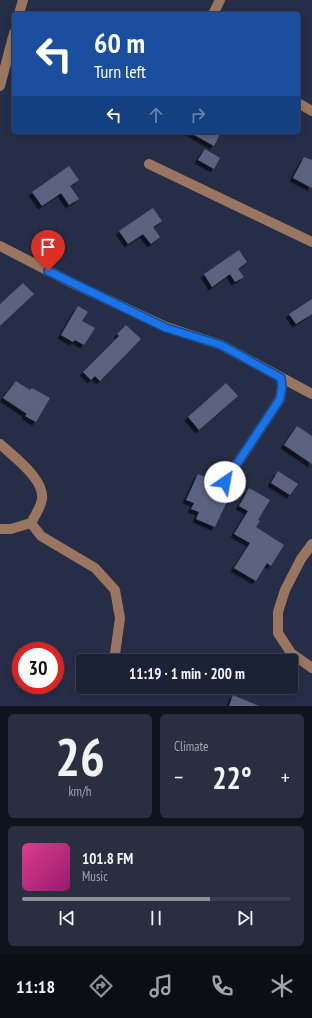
<!DOCTYPE html>
<meta charset="utf-8">
<style>
:root{--surface:#1c2235;--page:#292f41;--text:#f1f3f6;--muted:#a0a4ad;--line:#3a3f50;--accent:#8c9099}
body{margin:0;font-family:"PT Sans Narrow",sans-serif;background:var(--page);color:var(--text);height:100vh;display:flex;flex-direction:column;font-size:15px;white-space:nowrap}
*{box-sizing:border-box;margin:0}
p{font-size:13px;color:var(--muted)}
.icon{flex:none;width:22px;height:22px;fill:none;stroke:currentColor;stroke-width:2;stroke-linecap:round;stroke-linejoin:round}
.map{position:relative;height:706px;overflow:hidden}
.panel{display:flex;flex-direction:column;gap:8px;padding:8px;background:#0f131d;flex:1}
.panel>*{flex:none}
.top-card{position:absolute;left:12px;top:12px;width:288px;height:122px;border-radius:4px;box-shadow:0 2px 6px #0003,0 0 0 1px var(--line);background:#1a4fa0;color:#fff;overflow:hidden}
.speed{position:absolute;left:12px;top:642px;display:flex;gap:8px;font-size:20px;font-weight:700;text-align:center}
.speed>*{display:grid;place-content:center;width:52px;height:52px;border-radius:50%;background:var(--surface);box-shadow:0 2px 6px #0003,0 0 0 1px var(--line);line-height:1}
.speed .limit{border:6px solid #d22;background:#fff;color:#111}
.pin{position:absolute;display:grid;place-items:center;width:34px;height:34px;color:#fff;margin:-41px -17px;border-radius:50% 50% 50% 0;rotate:-45deg;box-shadow:0 0 4px #0007}
.pin .icon{rotate:45deg}
.me{position:absolute;width:44px;margin:-22px;rotate:33deg;stroke-linejoin:round;filter:drop-shadow(0 0 3px #0008)}
.turn{display:flex;align-items:center;gap:14px;height:84px;padding:0 16px;font-size:18px}
.turn .icon{width:52px;height:52px;stroke-width:2.5}
.turn b{display:block;font-size:28px;line-height:34px}
.lanes{display:flex;align-items:center;height:38px;padding:0 16px;background:#0003;justify-content:center;gap:20px;direction:ltr}
.lanes .off{opacity:.35}
.big{font-size:30px;font-weight:600;line-height:1.1}
.panel .widget{flex:1;display:flex;flex-direction:column;justify-content:center;gap:6px;min-width:0;padding:0 14px;border-radius:6px;background:var(--page)}
.panel .dial{align-items:center;gap:0}
.dial b{font-size:52px;line-height:1}
.song{display:flex;align-items:center;gap:12px}
.cover{width:48px;height:48px;border-radius:6px;background:linear-gradient(135deg,hsl(330 70% 55%),hsl(320 70% 35%))}
.played{height:4px;border-radius:2px;background:linear-gradient(90deg,var(--accent) 70%,var(--line) 70%)}
.keys{display:flex;justify-content:space-around;direction:ltr}
.heat{display:flex;justify-content:space-between;align-items:center;font-size:22px;direction:ltr}
.panel .tiles{flex:1;display:grid;gap:8px;grid-template-columns:1fr 1fr}
.widget:last-child{grid-column:span 2}
.trip{position:absolute;left:76px;top:654px;width:222px;height:40px;border-radius:4px;background:var(--surface);box-shadow:0 2px 6px #0003,0 0 0 1px var(--line);font-weight:600;line-height:40px;text-align:center}
.menu{display:flex;height:64px;justify-content:space-around;align-items:center;background:#0b0e15;color:var(--muted)}
.menu .icon{width:28px;height:28px}
.menu .selected{color:var(--accent)}
.menu b{font-size:18px;color:var(--text)}
.map>svg:first-child{display:block}
</style>
<div class="map">
<svg width="312" height="706" viewBox="0 0 312 706">
<defs>
<filter id="shadow"><feDropShadow dx="-3.5" dy="3.5" stdDeviation="0" flood-color="#0009"/></filter>
</defs>
<rect width="100%" height="100%" fill="#262d47"/>
<path fill="#5a627f" filter="url(#shadow)" d="M 189,132 L 221,132 L 214,146 Z
M 205,149 L 220,158 L 214,169 L 198,160 Z
M 304,157 L 312,160 L 312,188 L 293,178 Z
M 69,166 L 79,180 L 70,186 L 79,199 L 69,205 L 61,193 L 42,206 L 32,192 Z
M 153,208 L 162,221 L 153,227 L 160,237 L 151,244 L 143,234 L 128,244 L 119,231 Z
M 239,250 L 247,262 L 238,269 L 244,277 L 235,282 L 230,274 L 212,287 L 204,274 Z
M 23,283 L 34,294 L 0,326 L 0,304 Z
M 312,299 L 312,314 L 296,324 L 289,314 Z
M 78,306 L 88,312 L 82,321 L 95,328 L 84,345 L 75,340 L 73,342 L 61,335 Z
M 126,325 L 141,339 L 100,381 L 95,376 L 91,380 L 83,372 L 119,336 L 117,334 Z
M 16,381 L 30,390 L 32,388 L 50,398 L 36,422 L 25,416 L 27,414 L 3,398 Z
M 226,383 L 238,396 L 199,430 L 188,417 Z
M 297,426 L 312,436 L 312,464 L 284,445 Z
M 278,471 L 298,484 L 290,495 L 271,483 Z
M 198,474 L 214,481 L 211,487 L 230,495 L 215,527 L 196,519 L 199,512 L 191,509 L 194,503 L 186,500 Z
M 249,488 L 270,500 L 258,520 L 260,521 L 256,527 L 284,545 L 271,566 L 267,563 L 256,581 L 234,568 L 250,543 L 234,534 L 248,511 L 239,506 Z
M 233,695 L 259,706 L 229,706 Z"/>
<g fill="none" stroke-linecap="round" stroke-linejoin="round">
<path stroke="#9a7560" stroke-width="10" d="M 19,14 L 23,0
M 213,14 L 220,0
M 0,86 L 14,33
M 298,103 L 312,111
M 149,164 L 312,242
M 0,246 L 72,283 L 166,327 L 221,345 L 312,394
M 0,444 C 14,457 49,482 41,503 C 39,510 34,517 31,523 L 11,529 L 0,529
M 225,482 L 280,399 L 282,387 L 281,378
M 31,523 L 41,536 L 95,568 L 115,590 L 120,618 L 114,661
M 312,544 L 301,559 L 285,590 L 278,612 L 278,633 L 291,653 L 312,668"/>
</g>
<g fill="none" stroke-linecap="round" stroke-linejoin="round">
<defs>
<path id="route" d="M 48,271 L 166,328 L 221,345 L 281,378 L 282,387 L 280,399 L 225,482"/>
</defs>
<use href="#route" stroke="#114b97" stroke-width="10"/>
<use href="#route" stroke="#1a73e8" stroke-width="7"/>
</g>
</svg>
<div class="speed"><div class="limit">30</div></div>
<div class="pin" style="left:48px;top:271px;background:#d93025"><svg class="icon" aria-label="arrive" viewBox="0 0 24 24"><path d="M6 21V4h12l-3 4 3 4H6"/></svg></div>
<svg class="me" style="left:225px;top:482px" viewBox="-20 -20 40 40"><circle r="19" fill="#fff"/><path d="M0-13L10 11 0 6-10 11z" fill="#1a73e8"/></svg>
<div class="trip">11:19 · 1 min · 200 m</div>
<div class="top-card">
<div class="turn"><svg class="icon" aria-label="left" viewBox="0 0 24 24"><path d="M17 20v-9H6M10 6l-5 5 5 5"/></svg><div><b>60 m</b>Turn left</div></div>
<div class="lanes"><svg class="icon" aria-label="left" viewBox="0 0 24 24"><path d="M17 20v-9H6M10 6l-5 5 5 5"/></svg><svg class="icon off" aria-label="ahead" viewBox="0 0 24 24"><path d="M12 20V5M6 11l6-6 6 6"/></svg><svg class="icon off" aria-label="right" viewBox="0 0 24 24"><path d="M7 20v-9h11M14 6l5 5-5 5"/></svg></div>
</div>
</div>
<section class="panel">
<div class="tiles">
<div class="widget dial"><b>26</b><p>km/h</p></div>
<div class="widget"><p>Climate</p>
<div class="heat"><a>−</a><b class="big">22°</b><a>+</a></div>
</div>
<div class="widget">
<div class="song"><i class="cover"></i><div><b>101.8 FM</b><p>Music</p></div></div>
<div class="played"></div>
<div class="keys"><svg class="icon" aria-label="previous" viewBox="0 0 24 24"><path d="M18 5L8 12l10 7zM5 5v14"/></svg><svg class="icon" aria-label="pause" viewBox="0 0 24 24"><path d="M8 5v14M16 5v14"/></svg><svg class="icon" aria-label="next" viewBox="0 0 24 24"><path d="M6 5l10 7-10 7zM19 5v14"/></svg></div>
</div>
</div>
</section>
<nav class="menu">
<b>11:18</b>
<svg class="icon selected" aria-label="directions" viewBox="0 0 24 24"><path d="M12 3l9 9-9 9-9-9zM9 14v-3h6M13 9l2 2-2 2"/></svg>
<svg class="icon" aria-label="music" viewBox="0 0 24 24"><path d="M9 18V5l10-2v13"/><circle cx="6" cy="18" r="3"/><circle cx="16" cy="16" r="3"/></svg>
<svg class="icon" aria-label="phone" viewBox="0 0 24 24"><path d="M5 4h4l2 5-3 2q2 4 5 5l2-3 5 2v4C11 20 4 13 5 4z"/></svg>
<svg class="icon" aria-label="climate" viewBox="0 0 24 24"><path d="M12 3v18M4 7l16 10M4 17L20 7"/></svg>
</nav>
